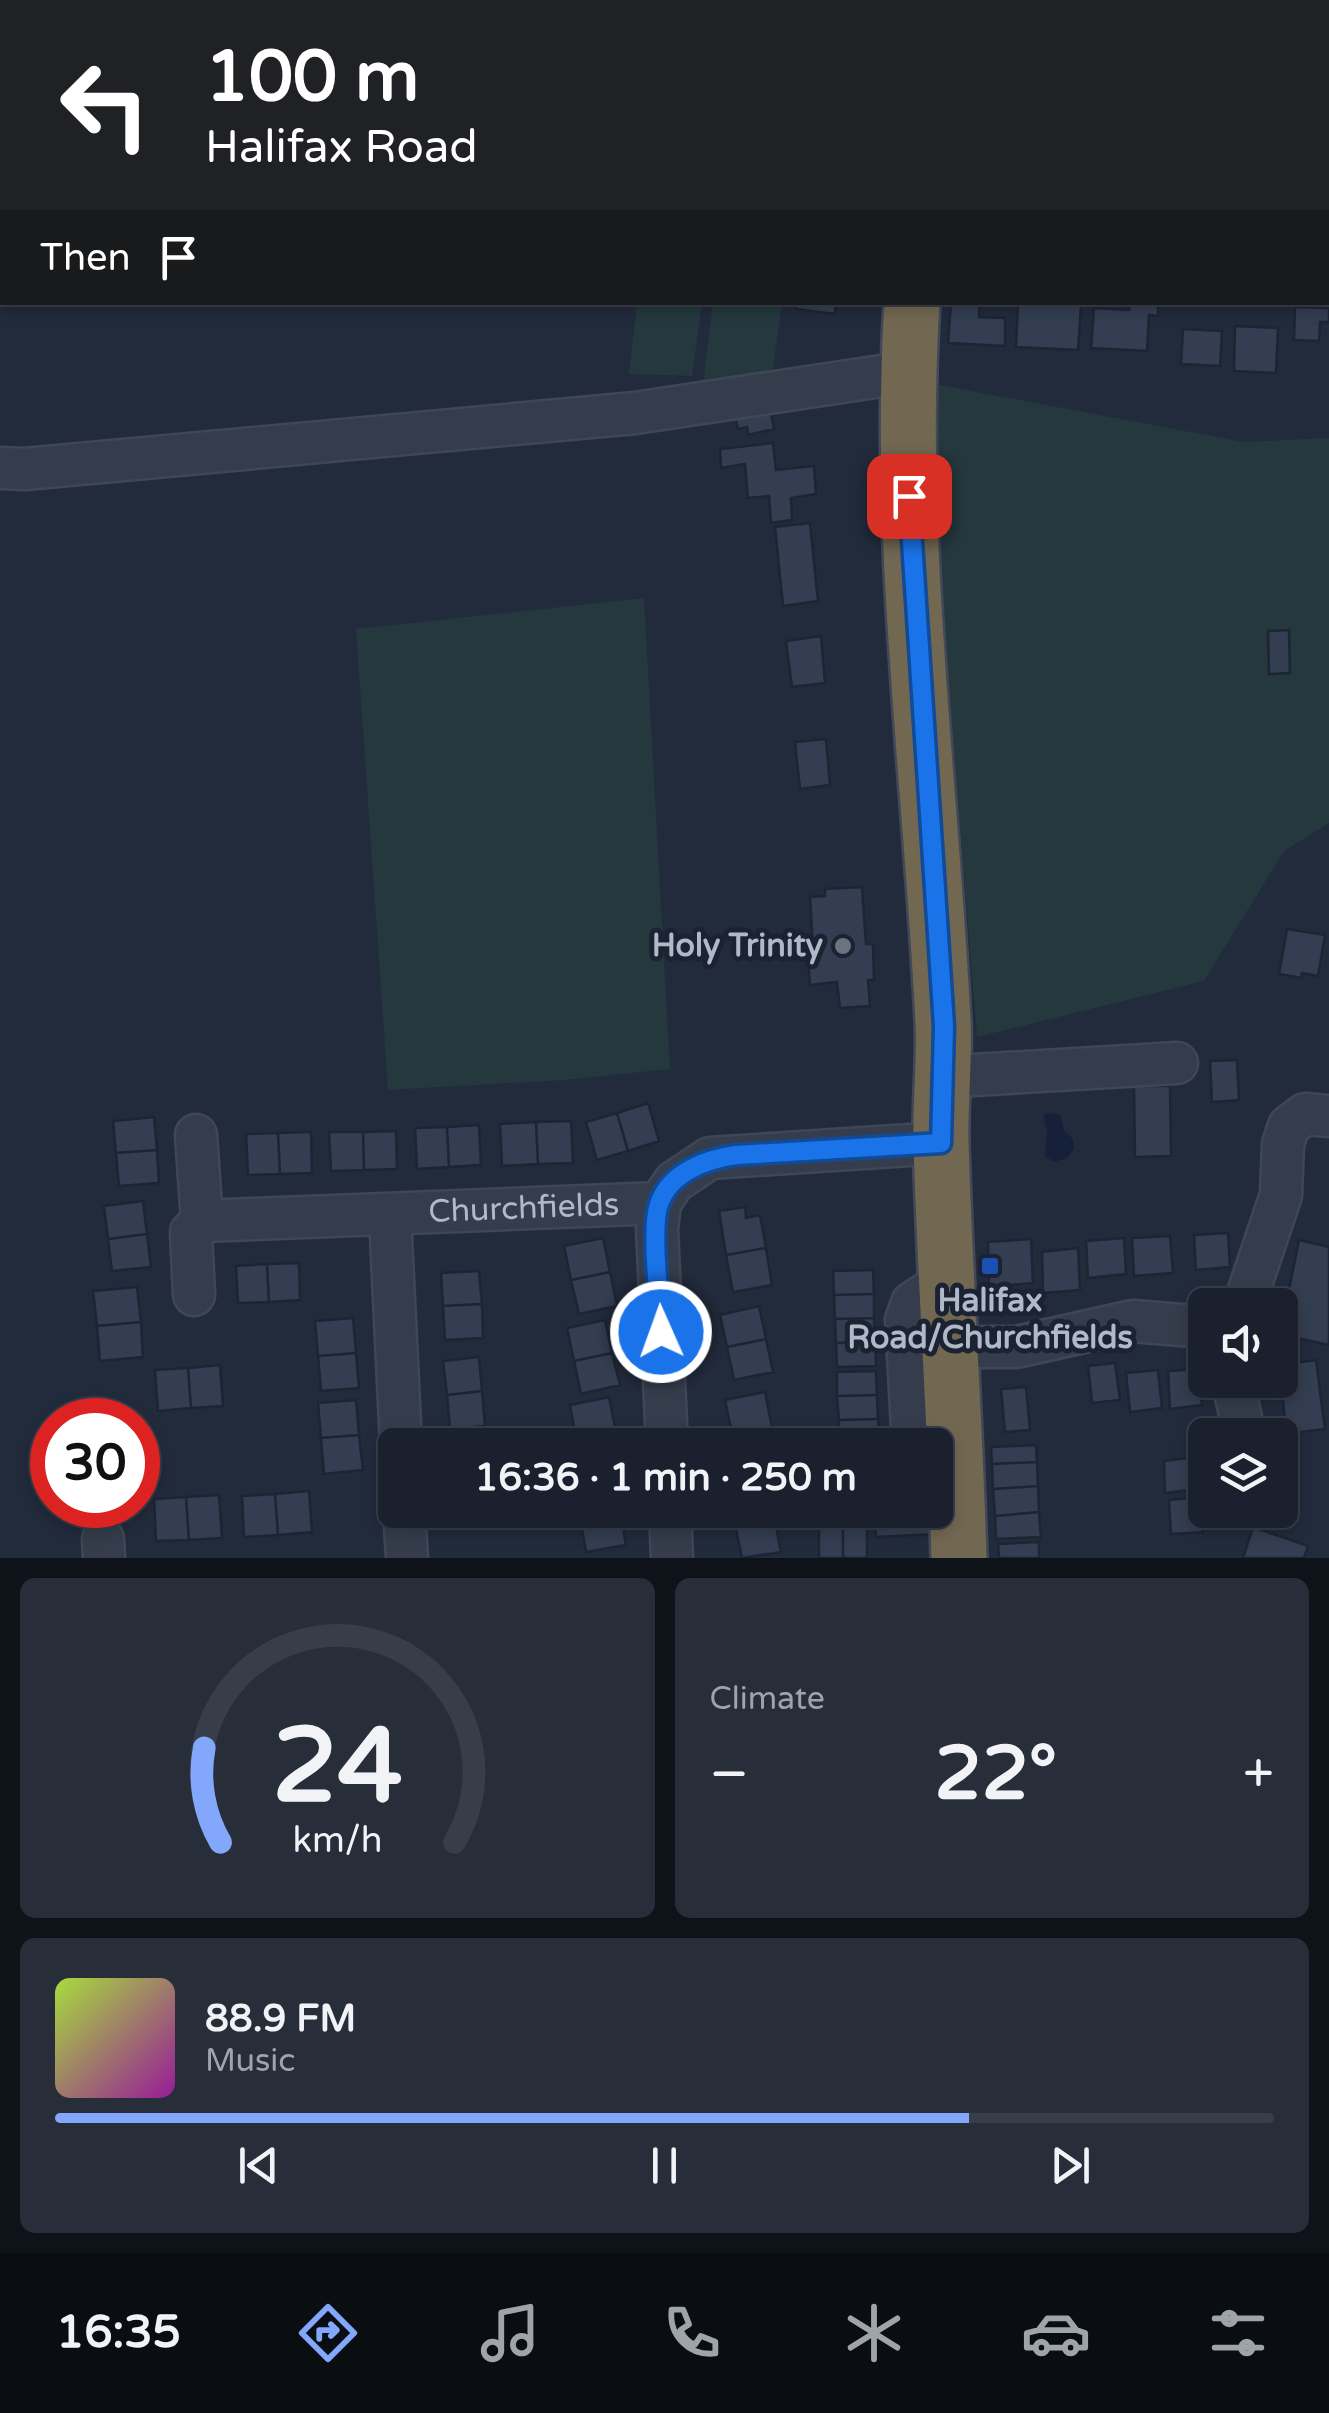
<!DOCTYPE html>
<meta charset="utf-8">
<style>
:root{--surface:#1a202d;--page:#272d39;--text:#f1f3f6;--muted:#9fa3aa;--line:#383e49;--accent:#82a7fb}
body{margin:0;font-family:"Varela Round",sans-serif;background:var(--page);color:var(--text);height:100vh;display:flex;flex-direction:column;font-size:38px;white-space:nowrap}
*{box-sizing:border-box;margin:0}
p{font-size:32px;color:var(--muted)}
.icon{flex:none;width:55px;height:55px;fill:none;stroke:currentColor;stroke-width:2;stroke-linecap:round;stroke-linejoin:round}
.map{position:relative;height:1558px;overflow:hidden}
.panel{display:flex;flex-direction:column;gap:20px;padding:20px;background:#0e1219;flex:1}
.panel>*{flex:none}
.guide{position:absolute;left:0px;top:0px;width:1330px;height:305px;box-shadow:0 5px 15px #0003,0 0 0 2px var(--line);background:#202124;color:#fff;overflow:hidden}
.controls{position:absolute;left:1188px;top:1288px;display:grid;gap:20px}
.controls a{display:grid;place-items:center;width:110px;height:110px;border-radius:15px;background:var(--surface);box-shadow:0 5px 15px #0003,0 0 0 2px var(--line);font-size:50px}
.speed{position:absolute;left:30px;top:1398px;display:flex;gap:20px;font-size:50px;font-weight:700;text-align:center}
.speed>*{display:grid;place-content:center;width:130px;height:130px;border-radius:50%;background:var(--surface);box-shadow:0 5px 15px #0003,0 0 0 2px var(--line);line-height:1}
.speed .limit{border:15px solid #d22;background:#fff;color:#111}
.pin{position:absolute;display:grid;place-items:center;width:85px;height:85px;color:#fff;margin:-42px;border-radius:20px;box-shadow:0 5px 15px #0006}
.me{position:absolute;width:110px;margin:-55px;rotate:358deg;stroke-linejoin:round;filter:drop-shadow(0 0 8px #0008)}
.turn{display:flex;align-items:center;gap:35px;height:210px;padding:0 40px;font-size:45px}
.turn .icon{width:130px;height:130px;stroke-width:2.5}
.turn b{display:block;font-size:70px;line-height:85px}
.then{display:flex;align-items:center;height:95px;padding:0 40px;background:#0003;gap:20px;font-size:38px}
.big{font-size:75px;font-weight:700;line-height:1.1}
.panel .widget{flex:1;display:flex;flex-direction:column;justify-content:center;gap:15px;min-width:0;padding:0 35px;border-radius:15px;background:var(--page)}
.panel .dial{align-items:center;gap:0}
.dial svg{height:260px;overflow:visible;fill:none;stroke:var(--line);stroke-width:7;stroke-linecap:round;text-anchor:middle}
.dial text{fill:var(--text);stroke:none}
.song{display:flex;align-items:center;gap:30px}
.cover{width:120px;height:120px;border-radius:15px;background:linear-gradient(135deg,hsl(80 70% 55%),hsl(300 70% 35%))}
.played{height:10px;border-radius:5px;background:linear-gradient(90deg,var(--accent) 75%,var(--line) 75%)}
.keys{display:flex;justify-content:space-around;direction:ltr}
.heat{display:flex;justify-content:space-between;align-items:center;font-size:55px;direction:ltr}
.panel .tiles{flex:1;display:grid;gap:20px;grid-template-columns:1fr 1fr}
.widget:last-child{grid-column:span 2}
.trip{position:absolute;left:378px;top:1428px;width:575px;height:100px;border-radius:15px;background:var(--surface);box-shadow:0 5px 15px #0003,0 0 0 2px var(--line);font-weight:700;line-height:100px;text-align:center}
.tabs{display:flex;height:160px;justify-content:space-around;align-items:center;background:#0a0d12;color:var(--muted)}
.tabs .icon{width:70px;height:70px}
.tabs .selected{color:var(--accent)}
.tabs b{font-size:45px;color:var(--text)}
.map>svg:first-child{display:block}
</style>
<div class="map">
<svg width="1329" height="1558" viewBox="0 0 1329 1558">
<rect width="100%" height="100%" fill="#222b3c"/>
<path fill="#24383d" d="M 637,303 L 702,303 L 692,376 L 629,374 Z
M 713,303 L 782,303 L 772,375 L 703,384 Z
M 924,382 L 1244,442 L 1329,438 L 1329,823 L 1284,851 L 1204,981 L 977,1037 Z
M 644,598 L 670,1069 L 564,1080 L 388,1090 L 356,629 Z"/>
<path fill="#15213a" d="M 1048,1113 L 1060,1115 L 1064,1130 L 1073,1139 L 1074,1149 L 1067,1158 L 1054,1162 L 1045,1156 L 1047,1132 L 1043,1115 Z"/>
<path fill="#333e52" stroke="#1d2433" stroke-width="2.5" d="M 796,302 L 836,302 L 835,314 L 796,309 Z
M 951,302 L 980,302 L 979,317 L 1005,318 L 1005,346 L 948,343 Z
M 1018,302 L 1081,305 L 1078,350 L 1016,347 Z
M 1130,302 L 1158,302 L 1158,316 L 1149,315 L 1147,351 L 1091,348 L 1094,308 L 1129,310 Z
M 1295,307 L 1329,308 L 1329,322 L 1320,322 L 1319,341 L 1294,340 Z
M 1235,326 L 1278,328 L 1276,373 L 1234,371 Z
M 1183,329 L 1222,331 L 1220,366 L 1181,364 Z
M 769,404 L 774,429 L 748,435 L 747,427 L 738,429 L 734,411 Z
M 773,443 L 776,470 L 814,466 L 816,494 L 791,498 L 792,520 L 771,523 L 769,496 L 748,498 L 745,464 L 721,468 L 720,449 Z
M 810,523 L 818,601 L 783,606 L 775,527 Z
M 1289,630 L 1290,673 L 1269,674 L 1268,631 Z
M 821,636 L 825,683 L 792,687 L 786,641 Z
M 826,739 L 830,785 L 800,789 L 795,742 Z
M 862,887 L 866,944 L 873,944 L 874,980 L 868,980 L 870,1006 L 840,1008 L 837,982 L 810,985 L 807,948 L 813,948 L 810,897 L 825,896 L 825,889 Z
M 1287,929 L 1325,935 L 1318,976 L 1302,973 L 1301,978 L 1279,974 Z
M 1237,1060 L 1239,1100 L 1212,1102 L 1210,1061 Z
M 1134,1086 L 1170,1086 L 1171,1156 L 1135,1157 Z
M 648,1103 L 659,1141 L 628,1151 L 617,1113 Z
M 617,1113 L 628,1151 L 597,1160 L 586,1122 Z
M 154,1117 L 157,1150 L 116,1153 L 113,1121 Z
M 571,1121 L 573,1163 L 538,1164 L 536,1122 Z
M 536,1122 L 538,1164 L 502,1166 L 500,1124 Z
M 479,1125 L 481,1165 L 449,1167 L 447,1127 Z
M 447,1127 L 449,1167 L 417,1169 L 415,1128 Z
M 396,1131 L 397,1169 L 364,1170 L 363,1132 Z
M 311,1132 L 312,1173 L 280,1174 L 278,1133 Z
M 329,1132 L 363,1132 L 364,1170 L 331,1171 Z
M 278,1133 L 280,1174 L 248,1175 L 246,1134 Z
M 157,1150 L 159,1183 L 119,1186 L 116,1153 Z
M 143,1201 L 147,1234 L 108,1239 L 104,1206 Z
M 745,1207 L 746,1218 L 760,1215 L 766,1248 L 726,1255 L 719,1211 Z
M 1228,1233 L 1230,1267 L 1196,1270 L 1194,1235 Z
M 147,1234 L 151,1267 L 112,1271 L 108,1239 Z
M 1170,1236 L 1173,1273 L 1134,1276 L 1132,1238 Z
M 603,1238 L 610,1272 L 571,1280 L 564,1246 Z
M 1124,1238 L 1126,1274 L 1088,1278 L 1086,1241 Z
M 1031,1239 L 1033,1283 L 989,1287 L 988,1242 Z
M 1299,1240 L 1329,1247 L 1329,1345 L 1280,1334 Z
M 766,1248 L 772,1285 L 733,1292 L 726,1255 Z
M 1078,1248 L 1080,1290 L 1043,1293 L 1042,1252 Z
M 299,1263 L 300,1300 L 269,1302 L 267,1264 Z
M 267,1264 L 269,1302 L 238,1303 L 236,1266 Z
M 873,1270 L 874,1294 L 834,1295 L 833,1271 Z
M 479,1271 L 482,1304 L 443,1306 L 441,1273 Z
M 610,1272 L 617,1306 L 579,1314 L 571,1280 Z
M 137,1287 L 141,1322 L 97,1326 L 93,1291 Z
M 874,1294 L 874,1318 L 835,1319 L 834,1295 Z
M 482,1304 L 483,1338 L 445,1340 L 443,1306 Z
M 759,1306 L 766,1339 L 727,1347 L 720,1315 Z
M 353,1318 L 356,1353 L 318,1356 L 315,1321 Z
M 874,1318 L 875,1342 L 836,1343 L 835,1319 Z
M 605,1320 L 612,1353 L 574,1361 L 567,1328 Z
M 141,1322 L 143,1357 L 100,1361 L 97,1326 Z
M 766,1339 L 773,1372 L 734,1380 L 727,1347 Z
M 875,1342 L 876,1366 L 837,1367 L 836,1343 Z
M 356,1353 L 359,1388 L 321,1391 L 318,1356 Z
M 612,1353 L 620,1385 L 581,1394 L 574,1361 Z
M 479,1357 L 482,1391 L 447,1395 L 443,1361 Z
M 1316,1360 L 1325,1429 L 1286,1434 L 1280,1365 Z
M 1115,1363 L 1120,1400 L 1092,1403 L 1088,1366 Z
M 220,1365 L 223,1406 L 191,1408 L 188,1368 Z
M 188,1368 L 191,1408 L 158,1411 L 155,1370 Z
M 1199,1369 L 1202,1405 L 1170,1409 L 1168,1371 Z
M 1158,1370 L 1162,1408 L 1130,1412 L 1126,1373 Z
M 876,1371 L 877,1395 L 837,1396 L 837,1372 Z
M 1026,1387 L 1030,1430 L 1005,1432 L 1001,1389 Z
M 482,1391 L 485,1426 L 450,1429 L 447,1395 Z
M 765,1392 L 772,1427 L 732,1434 L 725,1400 Z
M 877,1395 L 878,1419 L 839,1420 L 837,1396 Z
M 609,1397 L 616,1432 L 576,1439 L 570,1405 Z
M 356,1400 L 359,1435 L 321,1438 L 318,1403 Z
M 878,1419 L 879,1443 L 839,1444 L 839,1420 Z
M 772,1427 L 775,1445 L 734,1445 L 732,1434 Z
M 616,1432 L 619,1445 L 577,1445 L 576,1439 Z
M 359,1435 L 363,1470 L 324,1474 L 321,1438 Z
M 1036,1445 L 1037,1462 L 992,1464 L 991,1447 Z
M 1195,1457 L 1197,1489 L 1165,1493 L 1164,1461 Z
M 1037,1462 L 1038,1486 L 993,1489 L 992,1464 Z
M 1038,1486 L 1039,1512 L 995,1516 L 993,1489 Z
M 309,1491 L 312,1532 L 278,1535 L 275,1494 Z
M 275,1494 L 278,1535 L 244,1537 L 242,1496 Z
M 219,1495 L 222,1538 L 189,1540 L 186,1497 Z
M 186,1497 L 189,1540 L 156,1541 L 154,1499 Z
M 1201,1497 L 1203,1532 L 1171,1534 L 1169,1500 Z
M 732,1510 L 773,1510 L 774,1516 L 735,1524 Z
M 875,1510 L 935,1510 L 937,1534 L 876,1537 Z
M 620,1511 L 626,1545 L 586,1552 L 580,1517 Z
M 1039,1512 L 1041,1537 L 996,1539 L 995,1516 Z
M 774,1516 L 781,1552 L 742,1558 L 735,1524 Z
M 843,1521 L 867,1521 L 867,1558 L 843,1558 Z
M 843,1521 L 843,1558 L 819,1558 L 819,1522 Z
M 1253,1527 L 1308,1546 L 1304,1558 L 1243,1558 Z
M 1039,1542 L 1039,1558 L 999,1558 L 998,1544 Z"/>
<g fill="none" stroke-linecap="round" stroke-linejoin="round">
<defs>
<g id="minor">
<path d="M 1316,2 L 1316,0"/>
<path d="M 1328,172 L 1329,177"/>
<path d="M 1328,266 L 1329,266"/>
<path d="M 0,468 L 25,469 L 635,413 L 908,372"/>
<path d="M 940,1077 L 1177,1063"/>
<path d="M 390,1216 L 401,1445"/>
<path id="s1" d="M 202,1221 L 660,1203"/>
<path d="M 194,1295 L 191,1232 L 202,1221 L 196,1135"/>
<path d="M 1244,1305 L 1281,1195 L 1283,1144 L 1289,1126 L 1305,1114 L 1329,1116"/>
<path d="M 952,1347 L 1016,1347 L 1133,1321 L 1205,1327"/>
<path d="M 1232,1380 L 1245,1435"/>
<path d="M 667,1445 L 657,1229 L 660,1203 L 674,1182 L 710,1158 L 941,1143"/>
<path d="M 913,1445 L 906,1320 L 912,1303 L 948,1279"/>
<path d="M 404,1510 L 407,1558"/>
<path d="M 670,1510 L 672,1558"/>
<path d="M 103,1539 L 104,1558"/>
</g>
<path id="highway" d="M 933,2 L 933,0
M 912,302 C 897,542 931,782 943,1021 C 945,1061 940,1102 941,1142 C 945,1281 955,1419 959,1558"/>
</defs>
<use href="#minor" stroke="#3f4655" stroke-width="45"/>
<use href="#highway" stroke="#414857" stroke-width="60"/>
<use href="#minor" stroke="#353d4c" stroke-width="40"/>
<use href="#highway" stroke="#726852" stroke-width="55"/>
</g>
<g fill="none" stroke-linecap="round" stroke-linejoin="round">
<defs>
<path id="route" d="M 661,1332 C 660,1302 650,1231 659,1204 C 670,1172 707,1159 736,1155 L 941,1143 L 944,1026 L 909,496"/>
</defs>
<use href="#route" stroke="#114b97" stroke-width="25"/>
<use href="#route" stroke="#1a73e8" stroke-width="18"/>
</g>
<circle fill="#6b7280" stroke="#1b2231" stroke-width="4" cx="843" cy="946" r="10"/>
<rect fill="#1a4fb4" stroke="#1b2231" stroke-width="4" x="980" y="1256" width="20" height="20" rx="5"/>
<g text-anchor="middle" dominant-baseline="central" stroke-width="10" stroke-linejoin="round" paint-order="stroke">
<g font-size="32" font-weight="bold" fill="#b1b8c8" stroke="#1b2231" text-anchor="end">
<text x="823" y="946">Holy Trinity</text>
<text x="990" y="1301" text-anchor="middle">Halifax<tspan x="990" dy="37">Road/Churchfields</tspan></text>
</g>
<g font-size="32" fill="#b1b8c8" stroke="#1b2231">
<text stroke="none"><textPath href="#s1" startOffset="322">Churchfields</textPath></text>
</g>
</g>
</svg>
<div class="controls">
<a><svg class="icon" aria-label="sound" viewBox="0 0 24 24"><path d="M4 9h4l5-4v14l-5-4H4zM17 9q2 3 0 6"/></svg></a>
<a><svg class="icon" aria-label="layers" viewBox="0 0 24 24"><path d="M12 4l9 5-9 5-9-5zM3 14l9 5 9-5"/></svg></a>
</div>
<div class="speed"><div class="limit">30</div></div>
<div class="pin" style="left:909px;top:496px;background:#d93025"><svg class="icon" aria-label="arrive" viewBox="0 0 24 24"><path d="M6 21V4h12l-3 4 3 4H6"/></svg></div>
<svg class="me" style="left:661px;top:1332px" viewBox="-20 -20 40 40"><circle r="17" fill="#1a73e8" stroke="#fff" stroke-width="3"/><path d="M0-11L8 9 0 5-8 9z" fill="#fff"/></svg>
<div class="trip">16:36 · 1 min · 250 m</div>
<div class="guide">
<div class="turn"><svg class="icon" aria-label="left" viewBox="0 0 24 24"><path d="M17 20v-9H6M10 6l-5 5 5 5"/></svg><div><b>100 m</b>Halifax Road</div></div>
<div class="then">Then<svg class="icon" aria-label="arrive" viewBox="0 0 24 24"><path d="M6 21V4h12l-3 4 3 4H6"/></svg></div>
</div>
</div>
<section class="panel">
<div class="tiles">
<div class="widget dial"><svg viewBox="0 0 100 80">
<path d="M14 69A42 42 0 1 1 86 69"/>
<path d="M14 69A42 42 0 0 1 9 40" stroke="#82a7fb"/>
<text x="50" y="56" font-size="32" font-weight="700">24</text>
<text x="50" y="72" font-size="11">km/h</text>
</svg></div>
<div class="widget"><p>Climate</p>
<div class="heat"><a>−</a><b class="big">22°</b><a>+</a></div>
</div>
<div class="widget">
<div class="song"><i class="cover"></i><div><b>88.9 FM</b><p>Music</p></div></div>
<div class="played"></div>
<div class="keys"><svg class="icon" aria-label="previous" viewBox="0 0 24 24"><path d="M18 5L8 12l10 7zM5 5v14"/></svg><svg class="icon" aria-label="pause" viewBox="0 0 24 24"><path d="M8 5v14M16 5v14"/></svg><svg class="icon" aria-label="next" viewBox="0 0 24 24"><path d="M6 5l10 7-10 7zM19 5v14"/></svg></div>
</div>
</div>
</section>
<nav class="tabs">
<b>16:35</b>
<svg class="icon selected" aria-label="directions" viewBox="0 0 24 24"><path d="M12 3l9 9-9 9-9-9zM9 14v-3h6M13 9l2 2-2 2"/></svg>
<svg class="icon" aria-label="music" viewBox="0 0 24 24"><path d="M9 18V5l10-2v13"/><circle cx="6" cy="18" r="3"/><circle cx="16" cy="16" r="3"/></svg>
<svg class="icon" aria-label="phone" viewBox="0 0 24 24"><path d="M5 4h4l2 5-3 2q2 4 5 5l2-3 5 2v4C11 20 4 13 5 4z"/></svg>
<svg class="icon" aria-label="climate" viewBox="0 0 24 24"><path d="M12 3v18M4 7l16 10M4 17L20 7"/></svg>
<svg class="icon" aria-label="car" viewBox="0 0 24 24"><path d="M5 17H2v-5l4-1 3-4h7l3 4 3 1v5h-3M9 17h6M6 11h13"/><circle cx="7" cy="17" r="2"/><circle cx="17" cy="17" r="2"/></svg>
<svg class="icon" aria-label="filters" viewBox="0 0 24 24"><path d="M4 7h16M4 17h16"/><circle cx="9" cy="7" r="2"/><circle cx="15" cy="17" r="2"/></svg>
</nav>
